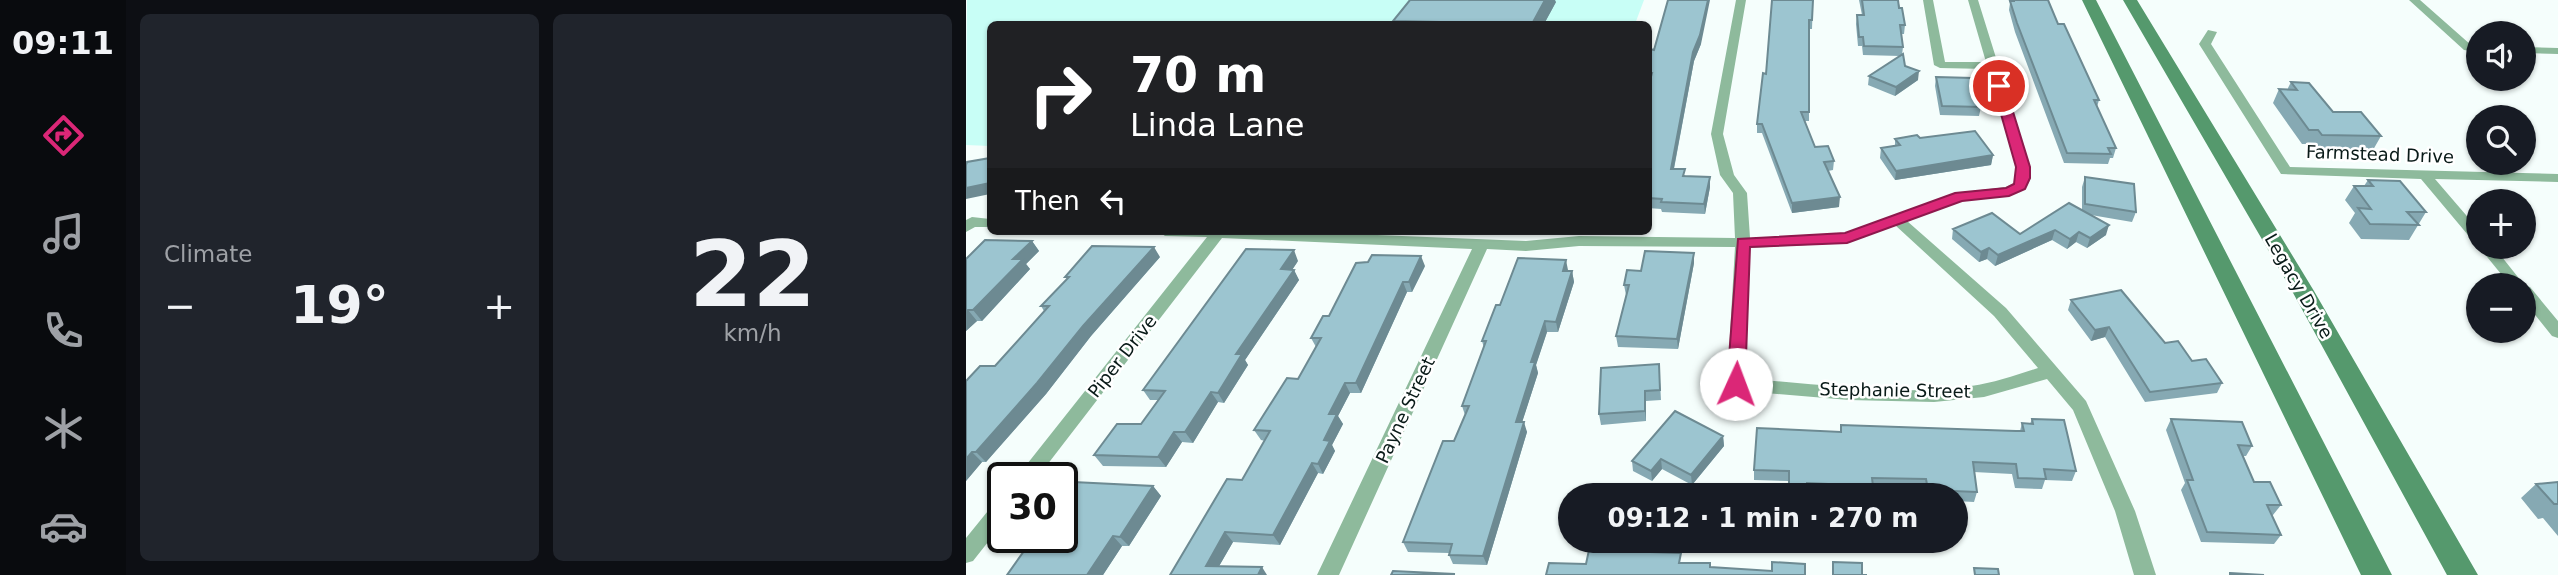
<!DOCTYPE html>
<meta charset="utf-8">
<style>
:root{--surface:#171b24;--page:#20242c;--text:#f1f3f6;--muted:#9ea1a6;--accent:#db2777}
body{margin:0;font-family:"DejaVu Sans",sans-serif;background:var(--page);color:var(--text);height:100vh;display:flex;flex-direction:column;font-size:26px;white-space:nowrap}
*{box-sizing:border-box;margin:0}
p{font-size:23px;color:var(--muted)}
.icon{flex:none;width:38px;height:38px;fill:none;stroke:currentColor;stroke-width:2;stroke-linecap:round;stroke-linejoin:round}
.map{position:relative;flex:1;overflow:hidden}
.side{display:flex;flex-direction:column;gap:14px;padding:14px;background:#0d0f14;width:840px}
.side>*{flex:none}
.top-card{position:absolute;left:21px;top:21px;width:665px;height:214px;border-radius:10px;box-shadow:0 2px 5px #0004;background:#202124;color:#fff;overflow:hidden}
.buttons{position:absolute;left:1500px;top:21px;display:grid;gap:14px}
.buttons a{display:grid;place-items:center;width:70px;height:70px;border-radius:50%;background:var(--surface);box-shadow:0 2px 5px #0004;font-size:35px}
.speed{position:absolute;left:21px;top:462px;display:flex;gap:14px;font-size:35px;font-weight:700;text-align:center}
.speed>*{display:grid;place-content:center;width:91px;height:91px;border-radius:50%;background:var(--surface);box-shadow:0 2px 5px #0004;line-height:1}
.speed .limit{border:4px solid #111;border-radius:10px;background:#fff;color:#111}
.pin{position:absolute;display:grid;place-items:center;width:60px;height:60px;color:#fff;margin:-30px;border:4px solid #fff;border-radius:50%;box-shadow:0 2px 7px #0007}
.me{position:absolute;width:77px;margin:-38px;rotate:2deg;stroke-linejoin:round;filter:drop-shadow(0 0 5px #0008)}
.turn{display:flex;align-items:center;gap:24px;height:147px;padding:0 28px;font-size:32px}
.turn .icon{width:91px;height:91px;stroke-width:2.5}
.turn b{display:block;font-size:49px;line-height:60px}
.then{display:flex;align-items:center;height:66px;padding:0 28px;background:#0003;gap:14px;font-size:26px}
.big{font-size:52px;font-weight:700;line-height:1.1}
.side .tile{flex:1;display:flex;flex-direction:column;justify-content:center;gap:10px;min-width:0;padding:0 24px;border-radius:10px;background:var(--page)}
.side .dial{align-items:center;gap:0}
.dial b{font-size:91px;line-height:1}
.heat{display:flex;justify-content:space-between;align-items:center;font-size:38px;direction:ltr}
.side .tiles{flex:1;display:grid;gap:14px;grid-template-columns:repeat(2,1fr)}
.trip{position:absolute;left:592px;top:483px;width:410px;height:70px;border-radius:35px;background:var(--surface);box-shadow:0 2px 5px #0004;font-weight:700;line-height:70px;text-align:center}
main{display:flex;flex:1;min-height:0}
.dock{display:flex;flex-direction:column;width:126px;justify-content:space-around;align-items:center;background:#090b0e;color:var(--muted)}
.dock .icon{width:49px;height:49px}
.dock .selected{color:var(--accent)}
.dock b{font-size:32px;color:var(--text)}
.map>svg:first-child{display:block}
</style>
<main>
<nav class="dock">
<b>09:11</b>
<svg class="icon selected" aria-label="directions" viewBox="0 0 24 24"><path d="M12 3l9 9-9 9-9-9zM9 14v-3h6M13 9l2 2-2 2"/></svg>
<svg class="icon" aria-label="music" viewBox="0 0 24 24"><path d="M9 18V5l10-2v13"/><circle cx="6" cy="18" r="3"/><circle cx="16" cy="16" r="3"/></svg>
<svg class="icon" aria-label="phone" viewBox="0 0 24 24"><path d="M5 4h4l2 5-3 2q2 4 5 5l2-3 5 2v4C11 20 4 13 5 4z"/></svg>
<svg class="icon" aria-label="climate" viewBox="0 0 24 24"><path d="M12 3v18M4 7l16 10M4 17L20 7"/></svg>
<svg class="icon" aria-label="car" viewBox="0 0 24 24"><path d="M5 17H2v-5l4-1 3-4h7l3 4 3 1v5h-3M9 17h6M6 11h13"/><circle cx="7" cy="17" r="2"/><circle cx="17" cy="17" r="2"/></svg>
</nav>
<section class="side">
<div class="tiles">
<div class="tile"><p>Climate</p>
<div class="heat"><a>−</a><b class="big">19°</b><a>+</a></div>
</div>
<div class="tile dial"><b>22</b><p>km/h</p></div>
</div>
</section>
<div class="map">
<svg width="1592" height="575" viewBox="0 0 1592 575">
<rect width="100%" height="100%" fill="#f5fefc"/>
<path fill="#c8fef6" d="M 1,0 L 678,0 L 669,24 L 24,24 L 24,146 L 0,145 Z"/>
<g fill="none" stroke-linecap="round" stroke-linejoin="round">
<path fill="#8eba9c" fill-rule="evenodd" d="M 770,0 L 780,0 L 757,134 L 768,175 L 781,193 L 784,238 L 879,233 L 989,193 L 1040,187 L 1048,183 L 1051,178 L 1050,167 L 1022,69 L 974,68 L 968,65 L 957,0 L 967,0 L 979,62 L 1020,62 L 1002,0 L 1012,0 L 1064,167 L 1065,178 L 1061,186 L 1048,194 L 996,200 L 941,221 L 1040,308 L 1120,401 L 1169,511 L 1190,575 L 1168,575 L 1149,511 L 1107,410 L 1081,379 L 1018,397 L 968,402 L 883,400 L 764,390 L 761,385 L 769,247 L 613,246 L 560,251 L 521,249 L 373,575 L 351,575 L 506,249 L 256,238 L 71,478 L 50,478 L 241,237 L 199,236 L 192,231 L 312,231 L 560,241 L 613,236 L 769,238 L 767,193 L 754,175 L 745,134 ZM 929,225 L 1028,316 L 1072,368 C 1050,375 1028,383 1005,386 C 931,397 853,383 779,379 L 784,248 L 881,243 Z
M 1443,0 L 1454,0 L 1505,45 L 1512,46 L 1512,52 L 1498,50 Z
M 1242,30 L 1251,32 L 1245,44 L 1324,167 L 1592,174 L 1592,182 L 1469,179 L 1512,229 L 1512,243 L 1507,241 L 1455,179 L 1315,174 L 1233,44 Z
M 1558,47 L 1592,48 L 1592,54 L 1558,53 Z
M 6,217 L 24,219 L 24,227 L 9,227 L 0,232 L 0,220 Z
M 1513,247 L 1528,247 L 1559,286 L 1564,287 L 1592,321 L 1592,338 L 1586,336 L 1558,301 L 1558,285 L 1544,285 Z
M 37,498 L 37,523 L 7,561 L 0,563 L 0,538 L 30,501 Z"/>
<path fill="#55996d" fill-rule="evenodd" d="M 1116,0 L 1130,0 L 1426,575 L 1395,575 Z
M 1157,0 L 1171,0 L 1348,291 L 1512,575 L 1481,575 L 1326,291 Z"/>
</g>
<path fill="#86a9b3" d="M 847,0 L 846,29 L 843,29 L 843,121 L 838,121 L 849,147 L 868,161 L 867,170 L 862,171 L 873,207 L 826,213 L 796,133 L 791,133 L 791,124 L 800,74 Z
M 893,0 L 932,0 L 939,25 L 938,34 L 935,34 L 937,47 L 936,55 L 939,66 L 952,80 L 929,96 L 902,85 L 903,76 L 934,56 L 897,55 L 896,46 L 892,46 L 890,24 L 891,15 L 896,15 Z
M 1043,0 L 1082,0 L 1092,24 L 1133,100 L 1131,107 L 1150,148 L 1147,158 L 1144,158 L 1142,164 L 1098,163 L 1049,32 L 1043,10 L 1044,3 Z
M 590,2 L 578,24 L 428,24 L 427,21 Z
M 735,44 L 728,61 L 708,169 L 720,176 L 744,187 L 739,214 L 696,212 L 695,209 L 682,208 L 682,88 L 684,82 L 682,82 L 682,56 Z
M 970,77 L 1015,107 L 1013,116 L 974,115 L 969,86 Z
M 1325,82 L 1367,112 L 1415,136 L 1407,150 L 1349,149 L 1345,144 L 1336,144 L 1307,103 L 1313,89 L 1321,90 Z
M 954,138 L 1027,155 L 1025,165 L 929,180 L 914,158 L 915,148 L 929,146 L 929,139 Z
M 1119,177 L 1170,212 L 1166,222 L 1125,215 L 1140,235 L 1121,248 L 1110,242 L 1101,249 L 1086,240 L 1029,266 L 1021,259 L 1013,262 L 986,239 L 987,229 L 1054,234 L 1116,210 L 1116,187 Z
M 1402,180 L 1460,212 L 1443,240 L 1395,239 L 1383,223 L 1389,213 L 1379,200 L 1388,186 L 1398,186 Z
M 66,241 L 73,251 L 60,264 L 64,269 L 16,321 L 11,321 L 0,331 L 0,259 Z
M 728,253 L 728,263 L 712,349 L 652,347 L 650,336 L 660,295 L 658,285 L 675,271 Z
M 194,257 L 125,336 L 80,394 L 20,462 L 16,462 L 0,481 L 0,381 L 29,366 L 78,311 L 75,306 L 101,279 L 99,277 Z
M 332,261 L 326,270 L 328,270 L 333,280 L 279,360 L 282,365 L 258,403 L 252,402 L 227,443 L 216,442 L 200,467 L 137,466 L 128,455 L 175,424 L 192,400 L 184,400 L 177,390 Z
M 459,266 L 446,292 L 441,292 L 395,393 L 384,393 L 372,416 L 377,424 L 366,445 L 369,451 L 357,474 L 352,473 L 314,545 L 267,542 L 253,566 L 204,575 L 276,480 L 299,441 L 295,440 L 288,430 L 332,379 L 350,347 L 345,338 L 363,316 Z
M 602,270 L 602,271 L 606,271 L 608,282 L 592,332 L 581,332 L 570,365 L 572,373 L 556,422 L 561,432 L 521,565 L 487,564 L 483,555 L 483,553 L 442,552 L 437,542 L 488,441 L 499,415 L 496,406 L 518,348 L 516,341 L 534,305 Z
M 1105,300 L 1199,343 L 1256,383 L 1251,393 L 1179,402 L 1139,337 L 1125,341 L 1102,310 Z
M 693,364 L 695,400 L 680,401 L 680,421 L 635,425 L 633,414 Z
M 1066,419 L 1110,471 L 1106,481 L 1079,480 L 1076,489 L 1049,488 L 1046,474 L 1008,472 L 1011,492 L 1008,502 L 989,501 L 989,495 L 959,495 L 958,489 L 906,488 L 905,495 L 841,493 L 841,495 L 822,495 L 823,481 L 788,480 L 788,470 L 874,432 L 875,425 L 1054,431 L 1056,423 L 1064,424 Z
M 1205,419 L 1286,446 L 1280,456 L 1277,456 L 1288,482 L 1315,505 L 1307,515 L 1306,515 L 1315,535 L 1308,544 L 1235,542 L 1215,490 L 1219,483 L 1200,430 Z
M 757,436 L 758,446 L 726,485 L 696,469 L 686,481 L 667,471 L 666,461 Z
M 1592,482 L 1592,536 L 1577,518 L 1572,519 L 1555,498 L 1570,484 Z
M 187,486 L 195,496 L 163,546 L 156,546 L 137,575 L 41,575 Z"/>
<path fill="#6d8a92" d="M 579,0 L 589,0 L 590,2 L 578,24 L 566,24 Z
M 742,0 L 744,0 L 735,44 L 728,61 L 706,178 L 705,169 L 727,52 Z
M 953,71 L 952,80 L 929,96 L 930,87 Z
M 1027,155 L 1025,165 L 929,180 L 930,171 Z
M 744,177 L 744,187 L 739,214 L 738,204 Z
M 24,183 L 24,194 L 0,199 L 0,188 Z
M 874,197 L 873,207 L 826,213 L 826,203 Z
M 1143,225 L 1140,235 L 1121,248 L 1124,238 Z
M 1089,230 L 1086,240 L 1029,266 L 1032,255 Z
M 1113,232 L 1110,242 L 1101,249 L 1104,239 Z
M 66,241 L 73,251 L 60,264 L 64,269 L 16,321 L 7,310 L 47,259 Z
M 188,247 L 194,257 L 125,336 L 80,394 L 20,462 L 10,452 L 117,326 Z
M 1023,248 L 1021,259 L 1013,262 L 1015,252 Z
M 328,250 L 332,261 L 320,279 L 315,269 Z
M 728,253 L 728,263 L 712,349 L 711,339 Z
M 455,256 L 459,266 L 446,292 L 443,282 Z
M 600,260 L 602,270 L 599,281 L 597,271 Z
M 328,270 L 333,280 L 279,360 L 282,365 L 258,403 L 252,393 L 270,354 Z
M 606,271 L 608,282 L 592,332 L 590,322 Z
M 437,282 L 441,292 L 395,393 L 390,383 Z
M 2,310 L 11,321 L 0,331 L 0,312 Z
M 579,321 L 581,332 L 570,365 L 572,373 L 553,432 L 550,422 L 565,362 Z
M 1143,327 L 1139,337 L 1125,341 L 1129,330 Z
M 379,383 L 384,393 L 372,416 L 377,424 L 366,445 L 369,451 L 357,474 L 352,464 L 363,414 Z
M 679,391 L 680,401 L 680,421 L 679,411 Z
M 245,392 L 252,402 L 227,443 L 219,432 Z
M 558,422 L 561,432 L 521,565 L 517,556 Z
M 208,432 L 216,442 L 200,467 L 192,457 Z
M 757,436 L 758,446 L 726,485 L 725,475 Z
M 6,452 L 16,462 L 0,481 L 0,459 Z
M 695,459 L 696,469 L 686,481 L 685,471 Z
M 346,463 L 352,473 L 314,545 L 307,535 Z
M 187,486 L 195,496 L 163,546 L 154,537 Z
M 259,532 L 267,542 L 248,575 L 240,566 Z
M 147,536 L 156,546 L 137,575 L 121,575 Z
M 296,567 L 301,575 L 292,575 Z"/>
<path fill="#9cc5d0" stroke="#6d8a92" stroke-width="2" d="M 444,0 L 579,0 L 566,24 L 427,21 Z
M 702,0 L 742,0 L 734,35 L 727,52 L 705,169 L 719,169 L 717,176 L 744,177 L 738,204 L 695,202 L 696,199 L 682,198 L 682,88 L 686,73 L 682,73 L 682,56 L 684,49 L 688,50 Z
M 806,0 L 847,0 L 846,20 L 843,20 L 843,112 L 835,112 L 849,147 L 862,146 L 868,161 L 858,162 L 874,197 L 826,203 L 796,124 L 791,124 L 797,73 L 800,74 Z
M 896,0 L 932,0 L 933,8 L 936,8 L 939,25 L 934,25 L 937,47 L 898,46 L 897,37 L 893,37 L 891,15 L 898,15 Z
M 1048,0 L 1082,0 L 1092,24 L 1098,24 L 1133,100 L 1128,100 L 1150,148 L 1142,148 L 1145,154 L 1101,153 L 1051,23 L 1044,1 L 1048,1 Z
M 937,54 L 939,66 L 953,71 L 930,87 L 903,76 Z
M 970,77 L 1007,78 L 1015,107 L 976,106 Z
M 1325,82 L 1343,83 L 1367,112 L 1395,112 L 1415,136 L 1356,135 L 1352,130 L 1343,130 L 1313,89 L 1331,90 Z
M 1009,131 L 1027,155 L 930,171 L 915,148 L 934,145 L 929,139 L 951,135 L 954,138 Z
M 24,158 L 24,183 L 0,188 L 0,165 L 1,162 Z
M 1119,177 L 1168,184 L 1170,212 L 1119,204 Z
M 1402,180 L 1434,181 L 1460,212 L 1441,212 L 1453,225 L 1404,224 L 1392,208 L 1405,209 L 1388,186 L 1407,186 Z
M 1103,203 L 1143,225 L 1124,238 L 1113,232 L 1104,239 L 1089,230 L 1032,255 L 1023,248 L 1015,252 L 987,229 L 1026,213 L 1054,234 Z
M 19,240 L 66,241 L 47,259 L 57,259 L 7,310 L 2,310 L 0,312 L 0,259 Z
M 126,246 L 188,247 L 117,326 L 71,383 L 10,452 L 6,452 L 0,459 L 0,381 L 14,366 L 29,366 L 83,306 L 75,306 L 103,277 L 99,277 Z
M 280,249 L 328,250 L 315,269 L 328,270 L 270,354 L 276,354 L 252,393 L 245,392 L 219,432 L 208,432 L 192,457 L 128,455 L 151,424 L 175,424 L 199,391 L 177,390 Z
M 679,251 L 728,253 L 711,339 L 650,336 L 663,285 L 658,285 L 661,270 L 675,271 Z
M 406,255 L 455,256 L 443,282 L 437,282 L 390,383 L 379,383 L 363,414 L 371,414 L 358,440 L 364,441 L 352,464 L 346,463 L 307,535 L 259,532 L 240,566 L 296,567 L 292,575 L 204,575 L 261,479 L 276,480 L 304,431 L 288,430 L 321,378 L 332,379 L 355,338 L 345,338 L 357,316 L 363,316 L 390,263 L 402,262 Z
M 552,258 L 600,260 L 597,271 L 606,271 L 590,322 L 579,321 L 565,362 L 569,362 L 550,422 L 558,422 L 517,556 L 483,555 L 486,544 L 437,542 L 477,441 L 488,441 L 503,406 L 496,406 L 520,341 L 516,341 L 530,305 L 534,305 Z
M 1155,290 L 1199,343 L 1212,341 L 1226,361 L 1240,359 L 1256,383 L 1184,392 L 1143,327 L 1129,330 L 1105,300 Z
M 693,364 L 694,390 L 679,391 L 679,411 L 633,414 L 635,368 Z
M 709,411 L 757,436 L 725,475 L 695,459 L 685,471 L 666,461 Z
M 1066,419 L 1098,420 L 1110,471 L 1078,469 L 1080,479 L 1052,478 L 1050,464 L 1007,462 L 1011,492 L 962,490 L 960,479 L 906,478 L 907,486 L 841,483 L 841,488 L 823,487 L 823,471 L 788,470 L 791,428 L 875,432 L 875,425 L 1050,431 L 1058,431 L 1056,423 L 1067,424 Z
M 1205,419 L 1276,422 L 1286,446 L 1272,445 L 1288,482 L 1304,482 L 1315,505 L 1301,505 L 1315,535 L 1241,532 L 1221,480 L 1227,480 Z
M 107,482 L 187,486 L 154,537 L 147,536 L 121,575 L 41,575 L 68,537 L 96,537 L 96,497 Z
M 1592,482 L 1592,504 L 1588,504 L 1570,484 Z
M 623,550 L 715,553 L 713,563 L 744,563 L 744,567 L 806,571 L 806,562 L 839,564 L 839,575 L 580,575 L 583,563 L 620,564 Z
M 867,562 L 896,563 L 896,575 L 901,575 L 867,575 Z
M 1008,568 L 1032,569 L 1033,575 L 1009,575 Z
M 427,571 L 489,574 L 425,575 Z
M 1264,573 L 1298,575 L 1264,575 Z"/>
<path fill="#db2777" stroke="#8e194d" stroke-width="2" d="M 1033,82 L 1039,86 L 1064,167 L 1064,178 L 1059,189 L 1043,196 L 996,201 L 881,243 L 784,247 L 779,384 L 777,389 L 764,389 L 761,384 L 772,239 L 879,233 L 989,193 L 1040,188 L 1048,184 L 1050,167 L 1027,86 Z"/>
<g text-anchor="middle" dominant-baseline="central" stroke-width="5" stroke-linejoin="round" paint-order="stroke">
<g font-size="18" fill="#091a18" stroke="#fff">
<text transform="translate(1414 154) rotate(2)">Farmstead Drive</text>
<text transform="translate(1333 286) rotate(60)">Legacy Drive</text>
<text transform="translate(156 356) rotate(-52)">Piper Drive</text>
<text transform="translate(929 390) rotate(1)">Stephanie Street</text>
<text transform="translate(439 410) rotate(-65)">Payne Street</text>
</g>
</g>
</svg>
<div class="buttons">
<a><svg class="icon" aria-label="sound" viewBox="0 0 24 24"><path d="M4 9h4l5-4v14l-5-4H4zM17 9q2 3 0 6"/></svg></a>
<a><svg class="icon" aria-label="search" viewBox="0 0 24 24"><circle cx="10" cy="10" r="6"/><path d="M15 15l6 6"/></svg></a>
<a>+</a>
<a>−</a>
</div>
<div class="speed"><div class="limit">30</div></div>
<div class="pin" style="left:1033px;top:86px;background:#d93025"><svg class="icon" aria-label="arrive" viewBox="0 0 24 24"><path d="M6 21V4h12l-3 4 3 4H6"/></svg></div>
<svg class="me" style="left:770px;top:384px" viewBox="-20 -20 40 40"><circle r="19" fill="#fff"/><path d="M0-13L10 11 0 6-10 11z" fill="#db2777"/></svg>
<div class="trip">09:12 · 1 min · 270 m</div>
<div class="top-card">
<div class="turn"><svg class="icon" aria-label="right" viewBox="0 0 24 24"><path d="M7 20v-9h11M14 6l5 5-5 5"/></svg><div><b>70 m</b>Linda Lane</div></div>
<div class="then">Then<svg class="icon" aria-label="left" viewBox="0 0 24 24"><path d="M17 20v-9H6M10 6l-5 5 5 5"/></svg></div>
</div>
</div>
</main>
